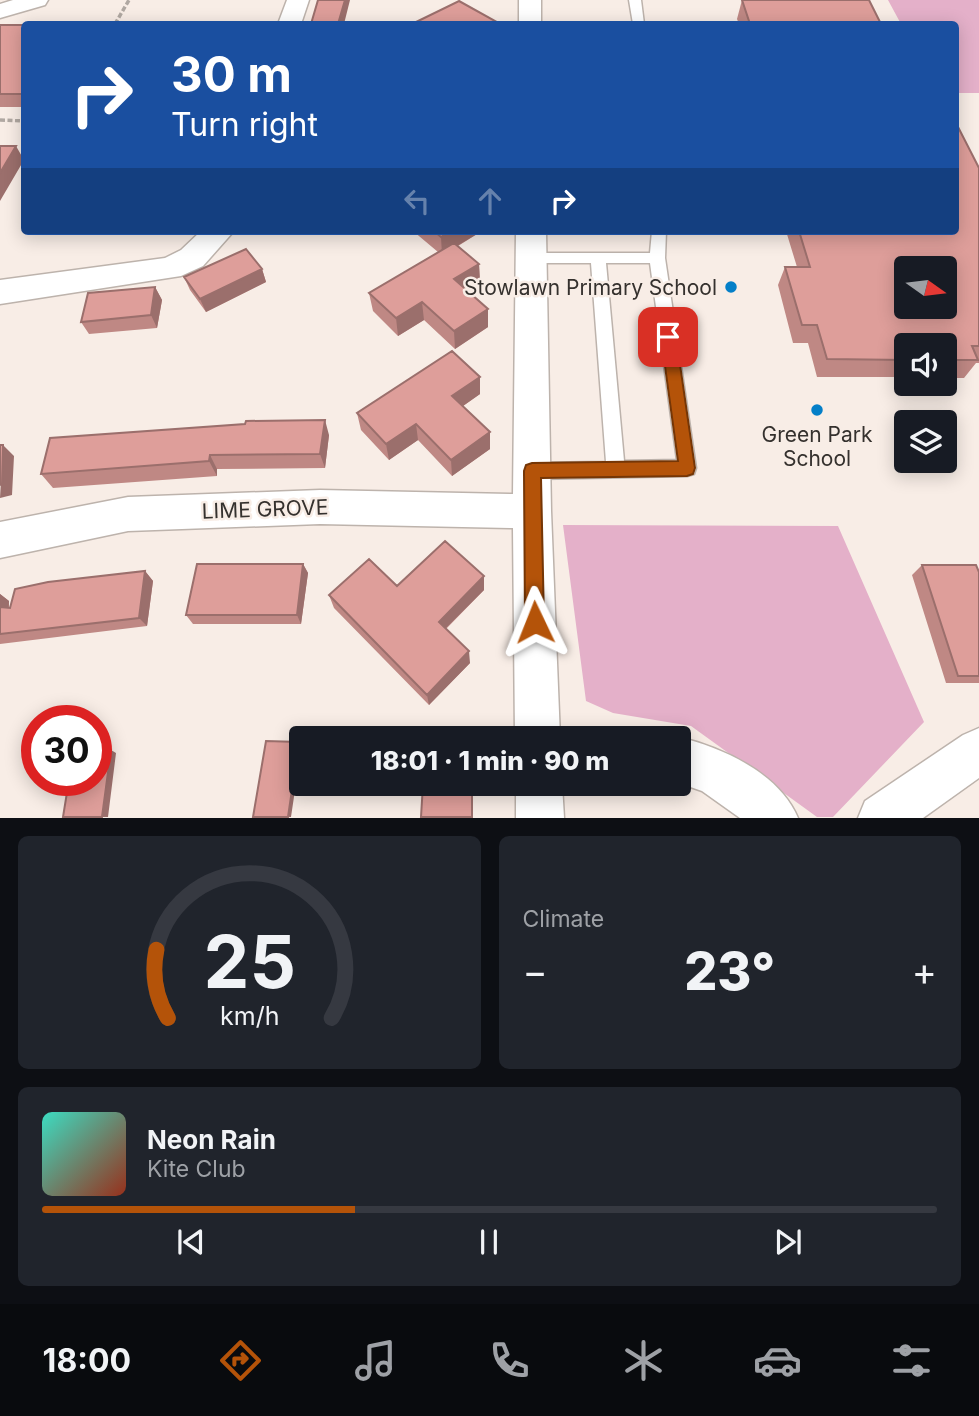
<!DOCTYPE html>
<meta charset="utf-8">
<style>
:root{--surface:#171b24;--page:#20242c;--text:#f1f3f6;--muted:#9ea1a6;--line:#363941;--accent:#b45309}
body{margin:0;font-family:Inter,sans-serif;background:var(--page);color:var(--text);height:100vh;display:flex;flex-direction:column;font-size:26px;white-space:nowrap}
*{box-sizing:border-box;margin:0}
p{font-size:23px;color:var(--muted)}
.icon{flex:none;width:38px;height:38px;fill:none;stroke:currentColor;stroke-width:2;stroke-linecap:round;stroke-linejoin:round}
.map{position:relative;height:818px;overflow:hidden}
.drawer{display:flex;flex-direction:column;gap:18px;padding:18px;background:#0d0f14;flex:1}
.drawer>*{flex:none}
.hud{position:absolute;left:21px;top:21px;width:938px;height:214px;border-radius:7px;box-shadow:0 4px 18px #0003;background:#1a4fa0;color:#fff;overflow:hidden}
.needle{width:46px;rotate:104deg}
.tools{position:absolute;left:894px;top:256px;display:grid;gap:14px}
.tools a{display:grid;place-items:center;width:63px;height:63px;border-radius:7px;background:var(--surface);box-shadow:0 4px 18px #0003;font-size:35px}
.speed{position:absolute;left:21px;top:705px;display:flex;gap:14px;font-size:35px;font-weight:700;text-align:center}
.speed>*{display:grid;place-content:center;width:91px;height:91px;border-radius:50%;background:var(--surface);box-shadow:0 4px 18px #0003;line-height:1}
.speed .limit{border:10px solid #d22;background:#fff;color:#111}
.pin{position:absolute;display:grid;place-items:center;width:60px;height:60px;color:#fff;margin:-30px;border-radius:14px;box-shadow:0 4px 10px #0006}
.me{position:absolute;width:77px;margin:-38px;rotate:358deg;stroke-linejoin:round;filter:drop-shadow(0 0 5px #0008)}
.turn{display:flex;align-items:center;gap:24px;height:147px;padding:0 35px;font-size:32px}
.turn .icon{width:91px;height:91px;stroke-width:2.5}
.turn b{display:block;font-size:49px;line-height:60px}
.lanes{display:flex;align-items:center;height:66px;padding:0 35px;background:#0003;justify-content:center;gap:35px;direction:ltr}
.lanes .off{opacity:.35}
.big{font-size:52px;font-weight:800;line-height:1.1}
.drawer .tile{flex:1;display:flex;flex-direction:column;justify-content:center;gap:10px;min-width:0;padding:0 24px;border-radius:10px;background:var(--page)}
.drawer .dial{align-items:center;gap:0}
.dial svg{height:182px;overflow:visible;fill:none;stroke:var(--line);stroke-width:7;stroke-linecap:round;text-anchor:middle}
.dial text{fill:var(--text);stroke:none}
.song{display:flex;align-items:center;gap:21px}
.cover{width:84px;height:84px;border-radius:10px;background:linear-gradient(135deg,hsl(170 70% 55%),hsl(10 70% 35%))}
.played{height:7px;border-radius:4px;background:linear-gradient(90deg,var(--accent) 35%,var(--line) 35%)}
.keys{display:flex;justify-content:space-around;direction:ltr}
.heat{display:flex;justify-content:space-between;align-items:center;font-size:38px;direction:ltr}
.drawer .tiles{flex:1;display:grid;gap:18px;grid-template-columns:1fr 1fr}
.tile:last-child{grid-column:span 2}
.trip{position:absolute;left:289px;top:726px;width:402px;height:70px;border-radius:7px;background:var(--surface);box-shadow:0 4px 18px #0003;font-weight:800;line-height:70px;text-align:center}
.menu{display:flex;height:112px;justify-content:space-around;align-items:center;background:#090b0e;color:var(--muted)}
.menu .icon{width:49px;height:49px}
.menu .on{color:var(--accent)}
.menu b{font-size:32px;color:var(--text)}
.map>svg:first-child{display:block}
</style>
<div class="map">
<svg width="979" height="818" viewBox="0 0 979 818">
<rect width="100%" height="100%" fill="#f8ede6"/>
<path fill="#e4b0c9" d="M 888,0 L 979,0 L 979,93 L 956,93 L 956,24 L 901,24 Z
M 563,525 L 838,526 L 924,722 L 833,817 L 817,817 L 691,726 L 613,713 L 586,701 Z"/>
<g fill="none" stroke-linecap="round" stroke-linejoin="round">
<defs>
<path id="service" d="M 629,0 L 641,0 L 644,24 L 633,24 Z
M 652,231 L 666,231 L 665,258 L 696,468 L 694,474 L 687,476 L 532,479 L 525,477 L 523,471 L 525,465 L 532,463 L 606,462 L 591,263 L 532,263 L 524,258 L 532,253 L 650,253 ZM 606,263 L 650,263 L 677,460 L 624,461 Z"/>
<path id="minor" d="M 13,0 L 48,0 L 45,5 L 0,18 L 0,4 Z
M 287,0 L 309,0 L 301,24 L 278,24 Z
M 519,0 L 541,0 L 541,24 L 519,24 Z
M 201,231 L 234,231 L 203,266 L 181,276 L 0,304 L 0,280 L 165,258 L 181,250 Z
M 516,231 L 546,231 L 551,511 L 560,738 L 515,738 L 513,528 L 320,524 L 128,531 L 0,558 L 0,522 L 128,497 L 320,490 L 513,494 Z
M 979,728 L 979,778 L 923,818 L 858,818 L 865,801 L 963,735 Z
M 679,737 C 723,748 779,773 798,818 L 740,818 L 702,791 L 679,783 L 679,738 L 676,738 Z
M 516,784 L 562,784 L 564,818 L 516,818 Z"/>
</defs>
<use href="#service" stroke="#bdb3ac" stroke-width="3"/>
<use href="#minor" stroke="#bdb3ac" stroke-width="3"/>
<path stroke="#b0a8a2" stroke-width="3.5" stroke-dasharray="5 2.5" stroke-linecap="butt" d="M 115,24 L 129,0
M 0,120 L 24,121"/>
<use href="#service" fill="#fff" fill-rule="evenodd"/>
<use href="#minor" fill="#fff" fill-rule="evenodd"/>
</g>
<path fill="#bf8884" d="M 742,0 L 881,24 L 739,24 L 737,19 Z
M 0,25 L 24,25 L 24,107 L 0,107 Z
M 979,168 L 979,363 L 976,363 L 964,378 L 945,378 L 945,345 L 906,345 L 906,377 L 817,377 L 808,343 L 793,343 L 778,285 L 785,267 L 797,267 L 786,231 L 956,231 Z
M 261,231 L 298,231 L 298,234 L 262,234 Z
M 413,231 L 482,231 L 458,246 L 479,264 L 480,283 L 467,290 L 488,327 L 455,349 L 424,320 L 398,336 L 373,311 L 369,293 L 438,252 Z
M 262,269 L 266,282 L 206,312 L 190,290 L 184,277 Z
M 155,287 L 162,300 L 157,328 L 89,334 L 81,322 Z
M 480,377 L 480,394 L 463,406 L 490,449 L 452,476 L 418,440 L 389,460 L 361,430 L 357,413 Z
M 245,424 L 329,435 L 325,468 L 217,469 L 217,476 L 53,488 L 41,474 Z
M 303,564 L 308,573 L 301,624 L 193,624 L 186,615 Z
M 922,565 L 979,572 L 979,683 L 946,683 L 912,575 Z
M 145,571 L 153,581 L 147,626 L 0,644 L 0,594 L 9,601 L 9,608 Z
M 484,576 L 484,590 L 446,629 L 470,663 L 429,705 L 334,608 L 329,595 Z"/>
<path fill="#9b6f6c" d="M 345,0 L 350,0 L 344,24 L 338,24 Z
M 16,146 L 24,160 L 0,201 L 0,173 Z
M 450,231 L 482,231 L 442,255 L 441,237 Z
M 479,264 L 480,283 L 455,298 L 454,279 Z
M 262,269 L 266,282 L 206,312 L 200,299 Z
M 155,287 L 162,300 L 157,328 L 151,315 Z
M 422,302 L 424,320 L 398,336 L 396,318 Z
M 488,309 L 488,327 L 455,349 L 454,331 Z
M 480,377 L 480,394 L 453,413 L 452,396 Z
M 325,420 L 329,435 L 325,468 L 320,454 Z
M 416,424 L 418,440 L 389,460 L 386,444 Z
M 490,432 L 490,449 L 452,476 L 451,460 Z
M 3,445 L 14,456 L 12,495 L 0,498 Z
M 210,455 L 217,469 L 217,476 L 209,461 Z
M 303,564 L 308,573 L 301,624 L 297,615 Z
M 145,571 L 153,581 L 147,626 L 139,618 Z
M 484,576 L 484,590 L 440,634 L 439,622 Z
M 0,594 L 9,601 L 8,616 L 0,609 Z
M 469,651 L 470,663 L 429,705 L 427,695 Z
M 299,742 L 301,744 L 301,750 L 291,817 L 288,817 Z
M 111,750 L 116,753 L 108,817 L 102,817 Z"/>
<path fill="#de9e9a" stroke="#9b6f6c" stroke-width="2" fill-rule="evenodd" d="M 318,0 L 345,0 L 338,24 L 311,24 Z
M 742,0 L 869,0 L 881,24 L 750,24 Z
M 459,1 L 497,22 L 492,24 L 412,24 Z
M 0,25 L 24,25 L 24,94 L 0,94 Z
M 956,123 L 979,168 L 979,346 L 972,346 L 978,360 L 945,360 L 945,345 L 906,345 L 906,360 L 827,359 L 817,325 L 802,325 L 785,267 L 810,267 L 799,231 L 956,231 ZM 906,268 L 945,268 L 945,306 L 906,306 Z
M 0,146 L 16,146 L 0,173 Z
M 434,231 L 450,231 L 441,237 Z
M 454,243 L 479,264 L 454,279 L 488,309 L 454,331 L 422,302 L 396,318 L 369,293 Z
M 246,249 L 262,269 L 200,299 L 184,277 Z
M 155,287 L 151,315 L 81,322 L 88,293 Z
M 452,351 L 480,377 L 452,396 L 490,432 L 451,460 L 416,424 L 386,444 L 357,413 Z
M 325,420 L 320,454 L 210,455 L 209,461 L 41,474 L 50,438 L 245,424 L 246,421 Z
M 0,445 L 3,445 L 2,484 L 0,485 Z
M 445,541 L 484,576 L 439,622 L 469,651 L 427,695 L 329,595 L 369,559 L 397,586 Z
M 197,564 L 303,564 L 297,615 L 186,615 Z
M 922,565 L 976,565 L 979,572 L 979,676 L 958,676 Z
M 145,571 L 139,618 L 0,634 L 0,607 L 10,608 L 15,589 L 48,582 Z
M 425,727 L 472,727 L 472,738 L 425,738 Z
M 266,741 L 299,742 L 288,817 L 253,817 Z
M 111,750 L 102,817 L 63,817 L 69,780 L 96,780 L 96,752 Z
M 423,784 L 472,784 L 472,817 L 421,817 Z"/>
<path fill="#b45309" stroke="#753606" stroke-width="2" d="M 668,331 L 676,337 L 695,468 L 693,474 L 687,476 L 541,478 L 544,622 L 541,628 L 535,631 L 528,628 L 525,622 L 524,471 L 526,465 L 532,463 L 678,461 L 661,337 Z"/>
<g fill="#047fc8" stroke="#f8ede6" stroke-width="2.5">
<circle cx="731" cy="287" r="7"/>
<circle cx="817" cy="410" r="7"/>
</g>
<g text-anchor="middle" dominant-baseline="central" stroke-width="5" stroke-linejoin="round" paint-order="stroke">
<g font-size="21" fill="#35312e" stroke="#f8ede6" text-anchor="end">
<text x="717" y="287">Stowlawn Primary School</text>
<text x="817" y="434" text-anchor="middle">Green Park<tspan x="817" dy="24">School</tspan></text>
</g>
<g font-size="21" fill="#35312e" stroke="#f8ede6">
<text transform="translate(265 509) rotate(-2)">LIME GROVE</text>
</g>
</g>
</svg>
<div class="tools">
<a><svg class="needle" viewBox="-14 -14 28 28"><path d="M0-13l5 13h-10z" fill="#e53935"/><path d="M0 13l5-13h-10z" fill="#9ea1a6"/></svg></a>
<a><svg class="icon" aria-label="sound" viewBox="0 0 24 24"><path d="M4 9h4l5-4v14l-5-4H4zM17 9q2 3 0 6"/></svg></a>
<a><svg class="icon" aria-label="layers" viewBox="0 0 24 24"><path d="M12 4l9 5-9 5-9-5zM3 14l9 5 9-5"/></svg></a>
</div>
<div class="speed"><div class="limit">30</div></div>
<div class="pin" style="left:668px;top:337px;background:#d93025"><svg class="icon" aria-label="arrive" viewBox="0 0 24 24"><path d="M6 21V4h12l-3 4 3 4H6"/></svg></div>
<svg class="me" style="left:535px;top:622px" viewBox="-20 -20 40 40"><path d="M0-17L14 15 0 8-14 15z" fill="#b45309" stroke="#fff" stroke-width="4"/></svg>
<div class="trip">18:01 · 1 min · 90 m</div>
<div class="hud">
<div class="turn"><svg class="icon" aria-label="right" viewBox="0 0 24 24"><path d="M7 20v-9h11M14 6l5 5-5 5"/></svg><div><b>30 m</b>Turn right</div></div>
<div class="lanes"><svg class="icon off" aria-label="left" viewBox="0 0 24 24"><path d="M17 20v-9H6M10 6l-5 5 5 5"/></svg><svg class="icon off" aria-label="ahead" viewBox="0 0 24 24"><path d="M12 20V5M6 11l6-6 6 6"/></svg><svg class="icon" aria-label="right" viewBox="0 0 24 24"><path d="M7 20v-9h11M14 6l5 5-5 5"/></svg></div>
</div>
</div>
<section class="drawer">
<div class="tiles">
<div class="tile dial"><svg viewBox="0 0 100 80">
<path d="M14 69A42 42 0 1 1 86 69"/>
<path d="M14 69A42 42 0 0 1 9 39" stroke="#b45309"/>
<text x="50" y="56" font-size="32" font-weight="700">25</text>
<text x="50" y="72" font-size="11">km/h</text>
</svg></div>
<div class="tile"><p>Climate</p>
<div class="heat"><a>−</a><b class="big">23°</b><a>+</a></div>
</div>
<div class="tile">
<div class="song"><i class="cover"></i><div><b>Neon Rain</b><p>Kite Club</p></div></div>
<div class="played"></div>
<div class="keys"><svg class="icon" aria-label="previous" viewBox="0 0 24 24"><path d="M18 5L8 12l10 7zM5 5v14"/></svg><svg class="icon" aria-label="pause" viewBox="0 0 24 24"><path d="M8 5v14M16 5v14"/></svg><svg class="icon" aria-label="next" viewBox="0 0 24 24"><path d="M6 5l10 7-10 7zM19 5v14"/></svg></div>
</div>
</div>
</section>
<nav class="menu">
<b>18:00</b>
<svg class="icon on" aria-label="directions" viewBox="0 0 24 24"><path d="M12 3l9 9-9 9-9-9zM9 14v-3h6M13 9l2 2-2 2"/></svg>
<svg class="icon" aria-label="music" viewBox="0 0 24 24"><path d="M9 18V5l10-2v13"/><circle cx="6" cy="18" r="3"/><circle cx="16" cy="16" r="3"/></svg>
<svg class="icon" aria-label="phone" viewBox="0 0 24 24"><path d="M5 4h4l2 5-3 2q2 4 5 5l2-3 5 2v4C11 20 4 13 5 4z"/></svg>
<svg class="icon" aria-label="climate" viewBox="0 0 24 24"><path d="M12 3v18M4 7l16 10M4 17L20 7"/></svg>
<svg class="icon" aria-label="car" viewBox="0 0 24 24"><path d="M5 17H2v-5l4-1 3-4h7l3 4 3 1v5h-3M9 17h6M6 11h13"/><circle cx="7" cy="17" r="2"/><circle cx="17" cy="17" r="2"/></svg>
<svg class="icon" aria-label="filters" viewBox="0 0 24 24"><path d="M4 7h16M4 17h16"/><circle cx="9" cy="7" r="2"/><circle cx="15" cy="17" r="2"/></svg>
</nav>
